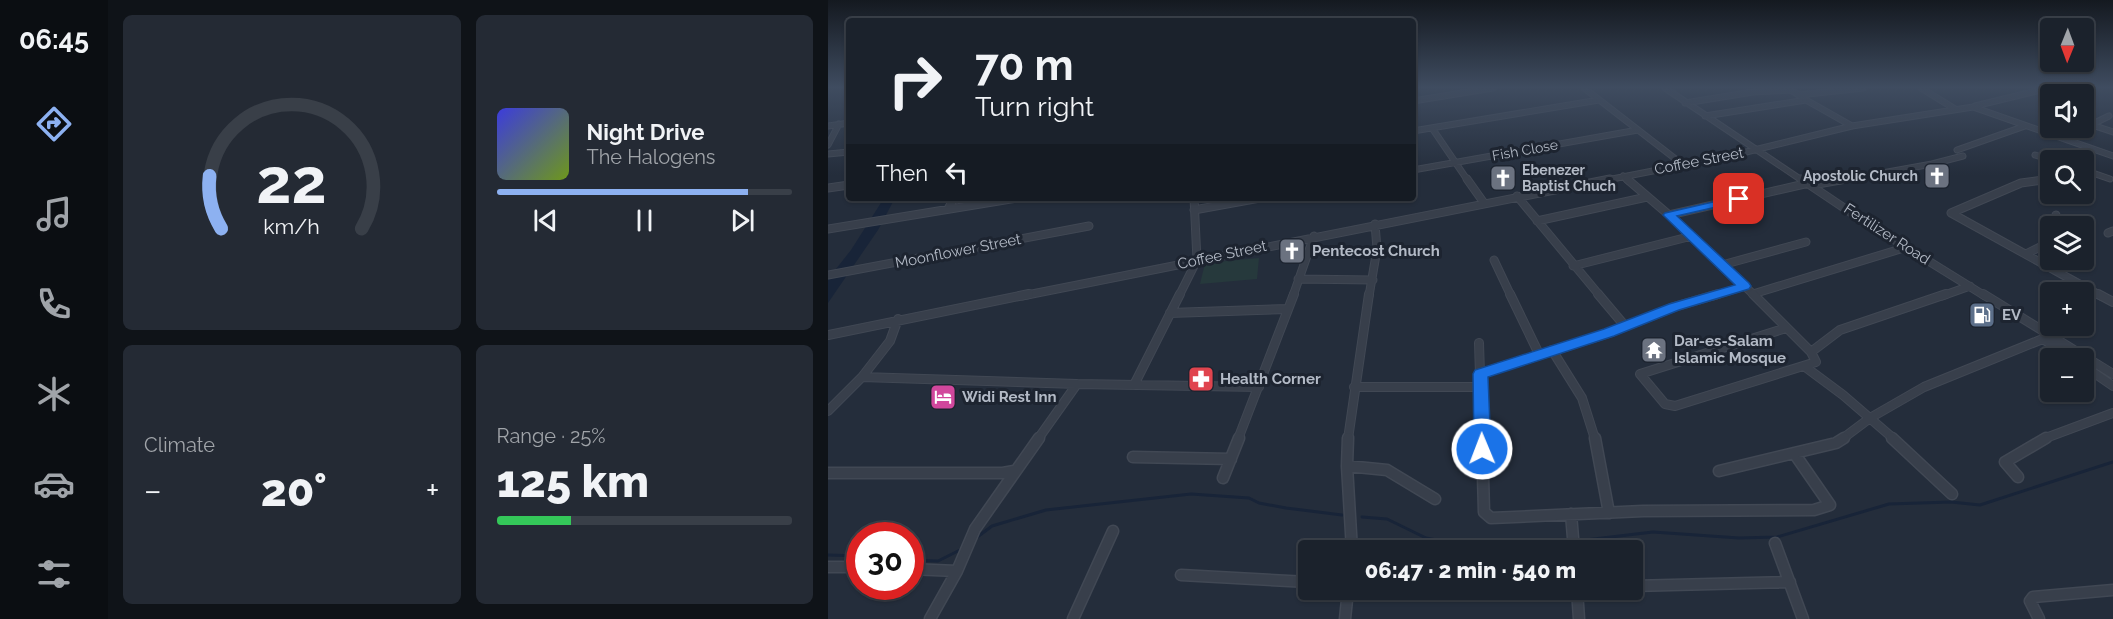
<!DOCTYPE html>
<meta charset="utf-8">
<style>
:root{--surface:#1b222c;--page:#242a34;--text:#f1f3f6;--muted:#a0a4a9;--line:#393f48;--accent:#8db1f1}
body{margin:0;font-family:Raleway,sans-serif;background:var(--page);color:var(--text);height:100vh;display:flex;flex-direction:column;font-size:22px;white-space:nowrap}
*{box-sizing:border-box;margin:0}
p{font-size:20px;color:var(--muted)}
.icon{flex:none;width:33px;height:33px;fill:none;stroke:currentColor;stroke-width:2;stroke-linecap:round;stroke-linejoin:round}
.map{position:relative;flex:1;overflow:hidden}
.side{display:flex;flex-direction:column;gap:15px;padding:15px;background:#0f1318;width:720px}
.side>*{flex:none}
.hud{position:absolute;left:18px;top:18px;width:570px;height:183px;border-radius:6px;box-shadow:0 2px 4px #0004,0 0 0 2px var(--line);background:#1b222c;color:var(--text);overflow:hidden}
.needle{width:39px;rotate:181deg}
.fabs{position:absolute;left:1212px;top:18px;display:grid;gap:12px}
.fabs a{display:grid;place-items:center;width:54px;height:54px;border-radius:6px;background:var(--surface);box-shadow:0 2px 4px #0004,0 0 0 2px var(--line);font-size:30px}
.speed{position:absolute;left:18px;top:522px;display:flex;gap:12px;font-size:30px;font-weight:700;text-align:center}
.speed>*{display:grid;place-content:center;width:78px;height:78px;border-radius:50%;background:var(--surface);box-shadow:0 2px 4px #0004,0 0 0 2px var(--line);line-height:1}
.speed .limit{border:9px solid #d22;background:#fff;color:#111}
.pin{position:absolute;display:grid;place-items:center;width:51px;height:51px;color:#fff;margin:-26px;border-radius:12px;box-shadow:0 3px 9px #0006}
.me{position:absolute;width:66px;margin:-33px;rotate:359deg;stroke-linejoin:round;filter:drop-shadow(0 0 4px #0008)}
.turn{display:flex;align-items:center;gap:21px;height:126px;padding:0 30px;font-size:27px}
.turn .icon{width:78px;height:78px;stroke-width:2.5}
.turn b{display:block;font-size:42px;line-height:51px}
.then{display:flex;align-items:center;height:57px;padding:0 30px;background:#0003;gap:12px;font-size:22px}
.big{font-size:45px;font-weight:800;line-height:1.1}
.side .tile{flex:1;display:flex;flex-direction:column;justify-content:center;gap:9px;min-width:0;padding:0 21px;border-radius:9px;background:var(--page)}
.side .dial{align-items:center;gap:0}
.dial svg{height:156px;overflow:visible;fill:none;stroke:var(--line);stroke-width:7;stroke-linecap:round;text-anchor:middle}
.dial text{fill:var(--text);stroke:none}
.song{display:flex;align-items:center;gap:18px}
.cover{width:72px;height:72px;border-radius:9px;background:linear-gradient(135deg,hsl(240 70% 55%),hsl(80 70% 35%))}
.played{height:6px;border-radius:3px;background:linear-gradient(90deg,var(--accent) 85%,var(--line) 85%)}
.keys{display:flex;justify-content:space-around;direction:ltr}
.heat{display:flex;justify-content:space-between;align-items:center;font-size:33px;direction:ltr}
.charge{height:9px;border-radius:4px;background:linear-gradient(90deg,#34c759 25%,var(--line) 0)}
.side .tiles{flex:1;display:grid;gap:15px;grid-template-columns:repeat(2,1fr)}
.trip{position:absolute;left:470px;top:540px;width:345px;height:60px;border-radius:6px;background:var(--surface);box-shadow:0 2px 4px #0004,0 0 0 2px var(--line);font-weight:800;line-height:60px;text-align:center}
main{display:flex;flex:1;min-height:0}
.dock{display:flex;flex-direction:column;width:108px;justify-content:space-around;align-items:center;background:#0b0e12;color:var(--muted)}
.dock .icon{width:42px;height:42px}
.dock .current{color:var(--accent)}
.dock b{font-size:27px;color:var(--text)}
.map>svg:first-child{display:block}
</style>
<main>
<nav class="dock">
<b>06:45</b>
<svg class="icon current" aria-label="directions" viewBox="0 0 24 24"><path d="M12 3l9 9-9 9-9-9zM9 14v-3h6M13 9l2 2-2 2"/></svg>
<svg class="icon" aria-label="music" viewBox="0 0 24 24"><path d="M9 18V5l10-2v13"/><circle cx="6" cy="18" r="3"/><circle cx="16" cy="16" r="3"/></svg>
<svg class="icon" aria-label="phone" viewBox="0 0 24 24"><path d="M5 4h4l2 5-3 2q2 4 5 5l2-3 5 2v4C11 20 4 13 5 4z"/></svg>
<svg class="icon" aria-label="climate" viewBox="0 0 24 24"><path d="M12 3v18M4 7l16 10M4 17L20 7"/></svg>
<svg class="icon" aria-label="car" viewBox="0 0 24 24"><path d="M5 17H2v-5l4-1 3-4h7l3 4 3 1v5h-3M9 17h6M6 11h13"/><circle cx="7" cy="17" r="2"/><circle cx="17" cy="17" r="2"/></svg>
<svg class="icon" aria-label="filters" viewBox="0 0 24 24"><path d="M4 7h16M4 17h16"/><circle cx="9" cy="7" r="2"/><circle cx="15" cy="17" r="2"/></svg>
</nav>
<section class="side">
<div class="tiles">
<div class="tile dial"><svg viewBox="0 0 100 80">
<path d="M14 69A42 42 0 1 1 86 69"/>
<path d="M14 69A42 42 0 0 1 8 42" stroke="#8db1f1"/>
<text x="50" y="56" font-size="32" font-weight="700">22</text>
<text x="50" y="72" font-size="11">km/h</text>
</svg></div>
<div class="tile">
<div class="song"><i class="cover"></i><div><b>Night Drive</b><p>The Halogens</p></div></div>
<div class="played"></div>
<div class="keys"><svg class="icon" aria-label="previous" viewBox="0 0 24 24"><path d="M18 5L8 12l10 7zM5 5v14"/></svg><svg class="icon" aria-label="pause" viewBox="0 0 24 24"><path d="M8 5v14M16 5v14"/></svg><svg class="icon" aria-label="next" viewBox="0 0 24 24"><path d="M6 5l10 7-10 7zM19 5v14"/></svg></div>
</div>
<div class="tile"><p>Climate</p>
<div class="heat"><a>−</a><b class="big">20°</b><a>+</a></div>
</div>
<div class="tile"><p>Range · 25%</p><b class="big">125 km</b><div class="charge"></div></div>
</div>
</section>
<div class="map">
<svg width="1285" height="619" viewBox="0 0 1285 619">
<rect width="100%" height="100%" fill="#242d3b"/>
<path fill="#26393c" d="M 431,258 L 429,279 L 372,284 L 377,263 Z"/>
<path fill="#182438" d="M 56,198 L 67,198 L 50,230 L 0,303 L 0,279 L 23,250 Z"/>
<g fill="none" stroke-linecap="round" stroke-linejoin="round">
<path stroke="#182438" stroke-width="3" d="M 534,517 L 559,519 L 598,538 L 629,544 L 676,542 L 733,545 L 740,543
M 148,538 L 164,526 L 218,510 L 363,494 L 421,498 L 431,503 L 458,508 L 514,515
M 749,541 L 825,532 L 911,538 L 949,537 L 1061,504 L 1123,502 L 1152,505 L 1285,462
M 0,555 L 32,556
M 82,560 L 110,561 L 134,549"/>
<defs>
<path id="minor-far3" d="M 756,88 L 854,164
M 837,88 L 975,181
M 1093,88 L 1127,109
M 971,95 L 1035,88
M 585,101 L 665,88
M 857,103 L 925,92 L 963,90 L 978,100
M 1147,106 L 1221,88
M 877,116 L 978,100 L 1024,126
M 1264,125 L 1285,132
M 0,126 L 21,123
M 604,128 L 640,181
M 585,131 L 771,100
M 1236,138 L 1281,116
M 0,145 L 11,124
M 1129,150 L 1197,126
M 0,154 L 21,152
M 1207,155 L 1223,160
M 585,170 L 810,130
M 1256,170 L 1282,179
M 795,176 L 800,181
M 774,181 L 906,155 L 1024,126 L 1145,107 L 1285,156
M 1010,181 L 1104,164 L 1135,156
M 1211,181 L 1222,179"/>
<path id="minor-far2" d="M 639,179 L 656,203
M 799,179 L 841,215 L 981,183
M 973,179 L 1031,218 L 1157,296
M 1222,179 L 1193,183 L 1123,213 L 1273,296
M 984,185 L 1018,179
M 0,188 L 21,185
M 689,196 L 772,296
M 120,209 L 126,198
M 366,210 L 432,198
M 841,215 L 925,294 L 1079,247
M 1228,215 L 1231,226
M 709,221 L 819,197
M 0,229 L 189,198
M 1280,233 L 1285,231
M 1198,254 L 1222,242
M 666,260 L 683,296
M 894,265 L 978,242
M 745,266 L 864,236
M 0,275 L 261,226
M 470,279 L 545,280
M 194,296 L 782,179
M 351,296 L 369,260 L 366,198
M 465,296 L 486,236
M 541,296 L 549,249 L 547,224
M 885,296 L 917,286
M 1114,296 L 1142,286"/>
<path id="minor-far1" d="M 682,294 L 711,354
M 770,294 L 797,326
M 925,294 L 983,352 L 1012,330 L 1118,294
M 1155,294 L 1285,374
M 1270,294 L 1285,302
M 342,313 L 460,309
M 958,328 L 812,374 L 837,404 L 847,406 L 988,362 L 983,352
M 0,335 L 201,294
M 1215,339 L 1244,358
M 651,343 L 654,439
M 724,350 L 754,398 L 767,439
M 976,366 L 1015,395 L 1066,439
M 1256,366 L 1285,386
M 653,374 L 781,333 L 846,307 L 890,294
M 34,377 L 62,341 L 70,319
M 307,383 L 352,294
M 249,384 L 431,387
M 526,387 L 653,387
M 0,411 L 34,377 L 249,384 L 210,439
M 410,439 L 466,294
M 520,439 L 541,294
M 1014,439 L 1042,418 L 1096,387 L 1222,336
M 1215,439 L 1285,413"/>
<path id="minor" d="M 520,438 L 519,466 L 524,550
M 654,438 L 656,512 L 663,518 L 815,511 L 986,510 L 1002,505 L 966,453
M 767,438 L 781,513
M 1064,438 L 1124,494
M 305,457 L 403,459
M 519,466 L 559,470 L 607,499
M 891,471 L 1008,443 L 1016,438
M 0,473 L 175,473 L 186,471
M 1190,477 L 1177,462 L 1218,438
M 395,478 L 411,438
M 743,514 L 746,550
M 947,543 L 975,619
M 0,567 L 32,567
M 82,569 L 129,571
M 353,575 L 480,582
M 804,586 L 962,582
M 749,590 L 751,619
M 102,619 L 129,571 L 147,529 L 211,438
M 245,619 L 285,531
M 517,619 L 520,590
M 1211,619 L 1202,601 L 1205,597 L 1285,590"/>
</defs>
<use href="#minor-far3" stroke="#414854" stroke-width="7"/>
<use href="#minor-far2" stroke="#414854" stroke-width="9"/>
<use href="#minor-far1" stroke="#414854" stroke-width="10"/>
<use href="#minor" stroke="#414854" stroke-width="13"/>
<use href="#minor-far3" stroke="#383f4b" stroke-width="5"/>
<use href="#minor-far2" stroke="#383f4b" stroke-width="7"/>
<use href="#minor-far1" stroke="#383f4b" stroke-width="8"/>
<use href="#minor" stroke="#383f4b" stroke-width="10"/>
</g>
<linearGradient id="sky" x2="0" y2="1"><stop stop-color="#141920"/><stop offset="0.5" stop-color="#3f4c60"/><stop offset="1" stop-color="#3f4c60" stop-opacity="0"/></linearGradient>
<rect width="1285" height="175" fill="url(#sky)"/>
<path fill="#1a73e8" stroke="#114b97" stroke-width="1.5" d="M 911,196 L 917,199 L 915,201 L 849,216 L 921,283 L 923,286 L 921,289 L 851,310 L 786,336 L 660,377 L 663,449 L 660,454 L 654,456 L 648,454 L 646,449 L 645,374 L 647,370 L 776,329 L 841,304 L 907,285 L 835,215 L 837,213 Z"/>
<defs>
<symbol id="church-square" viewBox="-11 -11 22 22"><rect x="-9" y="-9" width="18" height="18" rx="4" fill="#6b7280" stroke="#1d2430"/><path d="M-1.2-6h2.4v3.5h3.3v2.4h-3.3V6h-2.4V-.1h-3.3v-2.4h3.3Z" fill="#fff"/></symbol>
<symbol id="fuel-square" viewBox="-11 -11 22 22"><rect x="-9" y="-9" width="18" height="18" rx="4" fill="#5c6f8a" stroke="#1d2430"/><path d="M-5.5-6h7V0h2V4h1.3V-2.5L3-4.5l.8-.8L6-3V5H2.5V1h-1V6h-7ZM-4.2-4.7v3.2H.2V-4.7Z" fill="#fff"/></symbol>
<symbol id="temple-square" viewBox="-11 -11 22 22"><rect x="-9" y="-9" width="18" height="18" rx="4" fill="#6b7280" stroke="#1d2430"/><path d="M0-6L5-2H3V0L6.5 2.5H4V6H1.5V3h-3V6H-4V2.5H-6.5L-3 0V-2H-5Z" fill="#fff"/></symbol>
<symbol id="pharmacy-square" viewBox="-11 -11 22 22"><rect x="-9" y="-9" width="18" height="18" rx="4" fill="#e0444e" stroke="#1d2430"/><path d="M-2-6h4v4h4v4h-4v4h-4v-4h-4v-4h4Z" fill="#fff"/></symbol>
<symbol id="hotel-square" viewBox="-11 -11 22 22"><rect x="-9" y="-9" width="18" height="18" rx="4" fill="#d1479c" stroke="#1d2430"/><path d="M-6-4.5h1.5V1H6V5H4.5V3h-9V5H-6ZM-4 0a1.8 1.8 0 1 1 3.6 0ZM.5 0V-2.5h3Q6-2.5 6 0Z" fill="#fff"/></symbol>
</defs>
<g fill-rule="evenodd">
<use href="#church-square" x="1094" y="161" width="30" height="30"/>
<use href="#church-square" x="660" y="163" width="30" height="30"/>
<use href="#church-square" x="449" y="236" width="30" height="30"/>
<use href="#fuel-square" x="1139" y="300" width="30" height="30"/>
<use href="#temple-square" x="811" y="335" width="30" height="30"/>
<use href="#pharmacy-square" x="358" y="364" width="30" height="30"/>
<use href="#hotel-square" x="100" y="382" width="30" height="30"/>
</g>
<g text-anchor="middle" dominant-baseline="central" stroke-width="6" stroke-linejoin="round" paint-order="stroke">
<g font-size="14" fill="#b3bac6" stroke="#1d2430">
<text transform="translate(697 150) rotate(-10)">Fish Close</text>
</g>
<g font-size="14" font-weight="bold" fill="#b3bac6" stroke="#1d2430" text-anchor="start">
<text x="694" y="170">Ebenezer<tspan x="694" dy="16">Baptist Chuch</tspan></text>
<text x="1090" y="176" text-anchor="end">Apostolic Church</text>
</g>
<g font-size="15" fill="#b3bac6" stroke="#1d2430">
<text transform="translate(871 161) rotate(-11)">Coffee Street</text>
<text transform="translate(1059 234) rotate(33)">Fertilizer Road</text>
<text transform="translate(130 251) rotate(-11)">Moonflower Street</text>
<text transform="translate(394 255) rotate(-12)">Coffee Street</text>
</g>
<g font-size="15" font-weight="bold" fill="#b3bac6" stroke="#1d2430" text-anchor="start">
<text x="484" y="251">Pentecost Church</text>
<text x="1174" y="315">EV</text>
<text x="846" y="341">Dar-es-Salam<tspan x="846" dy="17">Islamic Mosque</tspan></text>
<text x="392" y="379">Health Corner</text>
<text x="134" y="397">Widi Rest Inn</text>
</g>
</g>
</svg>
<div class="fabs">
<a><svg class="needle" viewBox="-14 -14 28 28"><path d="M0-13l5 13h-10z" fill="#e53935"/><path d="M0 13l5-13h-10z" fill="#a0a4a9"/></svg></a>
<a><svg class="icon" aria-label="sound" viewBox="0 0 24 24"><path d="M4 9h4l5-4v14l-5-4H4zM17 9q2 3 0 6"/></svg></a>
<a><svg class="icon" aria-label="search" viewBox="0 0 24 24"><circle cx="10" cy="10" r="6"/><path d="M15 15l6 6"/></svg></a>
<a><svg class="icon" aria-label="layers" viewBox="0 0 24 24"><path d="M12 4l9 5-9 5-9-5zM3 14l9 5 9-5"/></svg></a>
<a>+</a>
<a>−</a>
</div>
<div class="speed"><div class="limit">30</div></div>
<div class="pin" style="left:911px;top:199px;background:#d93025"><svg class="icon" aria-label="arrive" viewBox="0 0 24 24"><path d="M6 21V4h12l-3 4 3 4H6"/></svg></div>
<svg class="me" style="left:654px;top:449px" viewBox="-20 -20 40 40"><circle r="17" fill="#1a73e8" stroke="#fff" stroke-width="3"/><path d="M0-11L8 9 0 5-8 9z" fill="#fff"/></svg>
<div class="trip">06:47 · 2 min · 540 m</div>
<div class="hud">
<div class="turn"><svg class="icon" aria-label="right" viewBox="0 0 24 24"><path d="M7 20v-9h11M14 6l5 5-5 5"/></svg><div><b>70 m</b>Turn right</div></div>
<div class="then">Then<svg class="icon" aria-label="left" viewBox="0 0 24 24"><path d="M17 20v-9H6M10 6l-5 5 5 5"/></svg></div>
</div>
</div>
</main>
